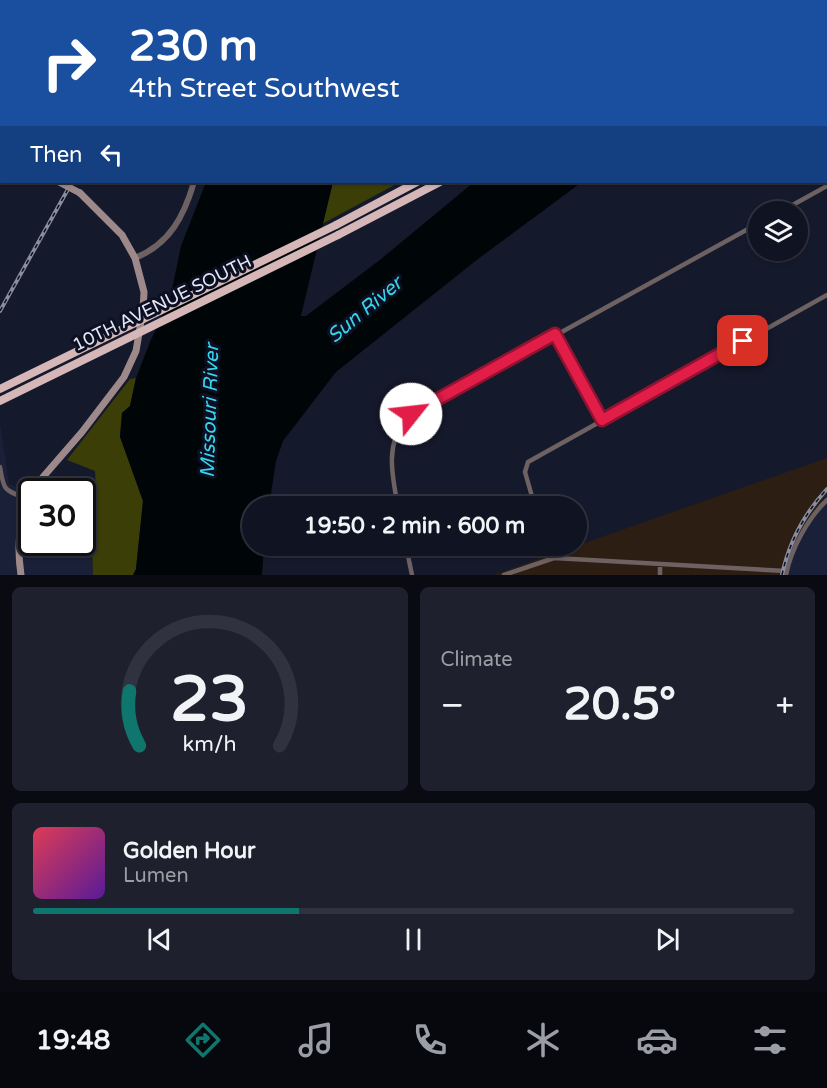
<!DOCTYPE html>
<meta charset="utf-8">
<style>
:root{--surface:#101321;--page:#1e202e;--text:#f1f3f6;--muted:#9c9ea5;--line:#30323f;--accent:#0f766e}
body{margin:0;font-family:"Varela Round",sans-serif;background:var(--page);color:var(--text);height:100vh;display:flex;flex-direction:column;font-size:22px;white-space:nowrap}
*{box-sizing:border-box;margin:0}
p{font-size:20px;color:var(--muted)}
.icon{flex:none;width:33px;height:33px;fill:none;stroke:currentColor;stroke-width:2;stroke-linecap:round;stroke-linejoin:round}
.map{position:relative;height:575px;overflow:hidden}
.sheet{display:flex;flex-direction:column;gap:12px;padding:12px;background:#090a12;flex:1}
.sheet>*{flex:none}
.guide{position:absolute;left:0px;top:0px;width:828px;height:183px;box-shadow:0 2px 4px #0004,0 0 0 2px var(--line);background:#1a4fa0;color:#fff;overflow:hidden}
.buttons{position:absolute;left:748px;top:201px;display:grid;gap:12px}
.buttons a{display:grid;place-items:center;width:60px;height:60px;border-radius:50%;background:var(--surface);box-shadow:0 2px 4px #0004,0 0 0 2px var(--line);font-size:30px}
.speed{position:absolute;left:18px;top:478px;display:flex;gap:12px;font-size:30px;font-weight:700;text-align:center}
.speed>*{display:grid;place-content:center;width:78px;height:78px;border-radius:50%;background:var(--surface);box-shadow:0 2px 4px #0004,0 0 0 2px var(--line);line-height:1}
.speed .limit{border:3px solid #111;border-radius:9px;background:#fff;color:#111}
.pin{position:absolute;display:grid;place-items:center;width:51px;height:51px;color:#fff;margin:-26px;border-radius:12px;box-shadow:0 3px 9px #0006}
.me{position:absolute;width:66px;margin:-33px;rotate:61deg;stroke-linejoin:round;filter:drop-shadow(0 0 4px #0008)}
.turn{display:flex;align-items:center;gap:21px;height:126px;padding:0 30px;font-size:27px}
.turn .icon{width:78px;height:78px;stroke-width:2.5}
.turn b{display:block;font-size:42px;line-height:51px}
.then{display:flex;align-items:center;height:57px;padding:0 30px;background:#0003;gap:12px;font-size:22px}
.big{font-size:45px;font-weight:700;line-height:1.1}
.sheet .widget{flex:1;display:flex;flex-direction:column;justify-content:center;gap:9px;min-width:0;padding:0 21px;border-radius:9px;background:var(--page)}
.sheet .dial{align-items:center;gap:0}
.dial svg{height:156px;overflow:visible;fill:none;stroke:var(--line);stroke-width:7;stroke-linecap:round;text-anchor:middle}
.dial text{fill:var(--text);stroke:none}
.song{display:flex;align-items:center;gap:18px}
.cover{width:72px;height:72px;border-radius:9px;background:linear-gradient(135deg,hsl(350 70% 55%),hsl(270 70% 35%))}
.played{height:6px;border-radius:3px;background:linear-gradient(90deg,var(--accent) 35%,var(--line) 35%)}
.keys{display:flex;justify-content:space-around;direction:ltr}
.heat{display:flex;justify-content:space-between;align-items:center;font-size:33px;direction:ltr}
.sheet .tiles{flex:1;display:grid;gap:12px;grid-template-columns:1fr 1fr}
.widget:last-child{grid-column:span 2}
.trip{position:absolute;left:242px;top:496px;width:345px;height:60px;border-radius:30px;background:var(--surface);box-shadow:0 2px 4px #0004,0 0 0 2px var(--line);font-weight:700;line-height:60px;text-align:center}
.tabs{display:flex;height:96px;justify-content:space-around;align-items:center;background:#06080d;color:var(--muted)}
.tabs .icon{width:42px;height:42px}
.tabs .selected{color:var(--accent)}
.tabs b{font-size:27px;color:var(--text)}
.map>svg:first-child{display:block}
</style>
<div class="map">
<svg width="827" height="575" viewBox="0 0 827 575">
<rect width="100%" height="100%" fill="#15192c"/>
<path fill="#1b2039" d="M 0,424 L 9,484 L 31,493 L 21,524 L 19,559 L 91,554 L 93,575 L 0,575 Z
M 827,494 L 827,575 L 785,575 L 787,561 L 809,518 Z"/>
<path fill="#2c1e13" d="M 827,458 L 827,494 L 809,518 L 787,561 L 785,575 L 493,575 Z"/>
<path fill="#3b3e07" d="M 333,182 L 400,182 L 322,224 Z
M 136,378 L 130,406 L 122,413 L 120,436 L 143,501 L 136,569 L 133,575 L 93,575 L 91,527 L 96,491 L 95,471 L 67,460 L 130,379 Z"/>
<path fill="#000608" d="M 206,182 L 333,182 L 301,316 L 306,316 L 381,259 L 474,182 L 582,182 L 478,259 L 336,372 L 283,441 L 276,461 L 269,507 L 252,507 L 252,546 L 264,546 L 262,575 L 133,575 L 136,569 L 143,501 L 120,437 L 122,413 L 130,406 L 136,378 L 150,342 L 170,299 L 181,246 Z"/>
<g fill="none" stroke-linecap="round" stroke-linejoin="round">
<path stroke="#6e6162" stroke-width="4.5" d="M 37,0 L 38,2
M 15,2 L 16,0
M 74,2 L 74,0
M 602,2 L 603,0
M 0,30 L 2,30
M 780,212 L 827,186
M 555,334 L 602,420
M 0,467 C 4,493 5,490 29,499
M 398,507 C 392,475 385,445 406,418 L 759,223
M 535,507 L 525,472 L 528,462 L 827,295
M 406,546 L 412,575
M 549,546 L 554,558
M 504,575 L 554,558 L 786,571
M 660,575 L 660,564
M 786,575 C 791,549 808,518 827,500"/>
<path stroke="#6e6162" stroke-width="6" d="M 202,0 L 202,2
M 135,258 C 170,244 184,216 194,182"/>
<path stroke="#9e898a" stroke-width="7" d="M 0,170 L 2,170
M 34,492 L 43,477 L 82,432 L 124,377 L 136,351 L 143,310 L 144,292 L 135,258 L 122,235 L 80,193
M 21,575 C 17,548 18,520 32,496"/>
<path stroke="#d5b7b8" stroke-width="8" d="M 684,2 L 686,0
M 699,2 L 701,0
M 336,225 L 417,182
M 338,235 L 440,182"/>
<defs>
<path id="rail" d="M 150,2 L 150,0
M 0,311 L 72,182
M 782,575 C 789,542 805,513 827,489"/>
</defs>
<use href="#rail" stroke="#898d9d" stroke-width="4"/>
<use href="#rail" stroke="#0c1022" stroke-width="1.5" stroke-dasharray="4.5" stroke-linecap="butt"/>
<path stroke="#9e898a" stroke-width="7" d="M 59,182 L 80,193"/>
<path stroke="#d5b7b8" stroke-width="8" d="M 0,389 L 336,225
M 0,401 L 338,235"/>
</g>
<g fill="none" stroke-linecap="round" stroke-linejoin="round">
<defs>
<path id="route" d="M 411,414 L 555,334 L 602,420 L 743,341"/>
</defs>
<use href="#route" stroke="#92132f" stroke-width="15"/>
<use href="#route" stroke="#e11d48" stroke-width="10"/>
</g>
<g text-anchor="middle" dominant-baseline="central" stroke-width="6" stroke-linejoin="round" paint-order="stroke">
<g font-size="18" fill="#e4e8f5" stroke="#0c1022">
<text transform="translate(162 303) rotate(-26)">10TH AVENUE SOUTH</text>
</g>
<g font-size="20" font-style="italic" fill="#37d5ed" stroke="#0c1022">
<text transform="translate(365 310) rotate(-40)">Sun River</text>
<text transform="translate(210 411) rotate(-88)">Missouri River</text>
</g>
</g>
</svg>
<div class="buttons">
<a><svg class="icon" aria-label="layers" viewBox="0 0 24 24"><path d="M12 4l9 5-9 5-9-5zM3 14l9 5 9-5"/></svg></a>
</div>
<div class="speed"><div class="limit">30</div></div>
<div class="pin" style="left:743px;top:341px;background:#d93025"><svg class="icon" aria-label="arrive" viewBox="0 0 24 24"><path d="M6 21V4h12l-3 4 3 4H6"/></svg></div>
<svg class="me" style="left:411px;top:414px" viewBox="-20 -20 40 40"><circle r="19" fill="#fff"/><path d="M0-13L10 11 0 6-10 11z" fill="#e11d48"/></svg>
<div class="trip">19:50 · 2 min · 600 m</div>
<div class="guide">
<div class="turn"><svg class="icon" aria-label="right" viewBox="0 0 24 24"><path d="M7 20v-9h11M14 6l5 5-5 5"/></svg><div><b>230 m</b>4th Street Southwest</div></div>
<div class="then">Then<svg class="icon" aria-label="left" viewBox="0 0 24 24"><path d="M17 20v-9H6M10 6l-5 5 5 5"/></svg></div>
</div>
</div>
<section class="sheet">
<div class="tiles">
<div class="widget dial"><svg viewBox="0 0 100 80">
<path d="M14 69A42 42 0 1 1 86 69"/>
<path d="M14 69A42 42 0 0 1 9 41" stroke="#0f766e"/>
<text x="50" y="56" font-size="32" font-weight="700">23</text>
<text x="50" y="72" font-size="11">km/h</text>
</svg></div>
<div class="widget"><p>Climate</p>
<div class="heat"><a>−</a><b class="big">20.5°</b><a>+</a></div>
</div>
<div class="widget">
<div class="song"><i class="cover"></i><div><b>Golden Hour</b><p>Lumen</p></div></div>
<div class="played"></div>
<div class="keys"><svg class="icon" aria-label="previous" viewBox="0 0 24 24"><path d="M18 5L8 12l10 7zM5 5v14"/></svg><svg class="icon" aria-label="pause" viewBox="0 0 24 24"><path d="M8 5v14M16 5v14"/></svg><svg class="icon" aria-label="next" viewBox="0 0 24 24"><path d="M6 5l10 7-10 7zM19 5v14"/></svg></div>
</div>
</div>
</section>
<nav class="tabs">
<b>19:48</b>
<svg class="icon selected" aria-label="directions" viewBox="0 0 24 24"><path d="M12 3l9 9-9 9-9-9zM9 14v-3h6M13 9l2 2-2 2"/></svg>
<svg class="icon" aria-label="music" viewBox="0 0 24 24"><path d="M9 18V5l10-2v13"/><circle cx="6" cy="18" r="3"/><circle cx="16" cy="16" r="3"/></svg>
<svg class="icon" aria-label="phone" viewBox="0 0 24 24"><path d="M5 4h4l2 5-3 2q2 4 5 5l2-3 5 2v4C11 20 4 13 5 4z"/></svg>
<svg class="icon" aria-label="climate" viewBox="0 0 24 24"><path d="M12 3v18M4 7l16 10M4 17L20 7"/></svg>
<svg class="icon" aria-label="car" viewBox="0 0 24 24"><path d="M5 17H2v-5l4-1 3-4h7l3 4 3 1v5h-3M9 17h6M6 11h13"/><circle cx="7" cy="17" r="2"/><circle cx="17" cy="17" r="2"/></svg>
<svg class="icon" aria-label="filters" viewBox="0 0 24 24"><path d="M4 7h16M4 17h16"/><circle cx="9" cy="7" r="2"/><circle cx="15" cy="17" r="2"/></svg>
</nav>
